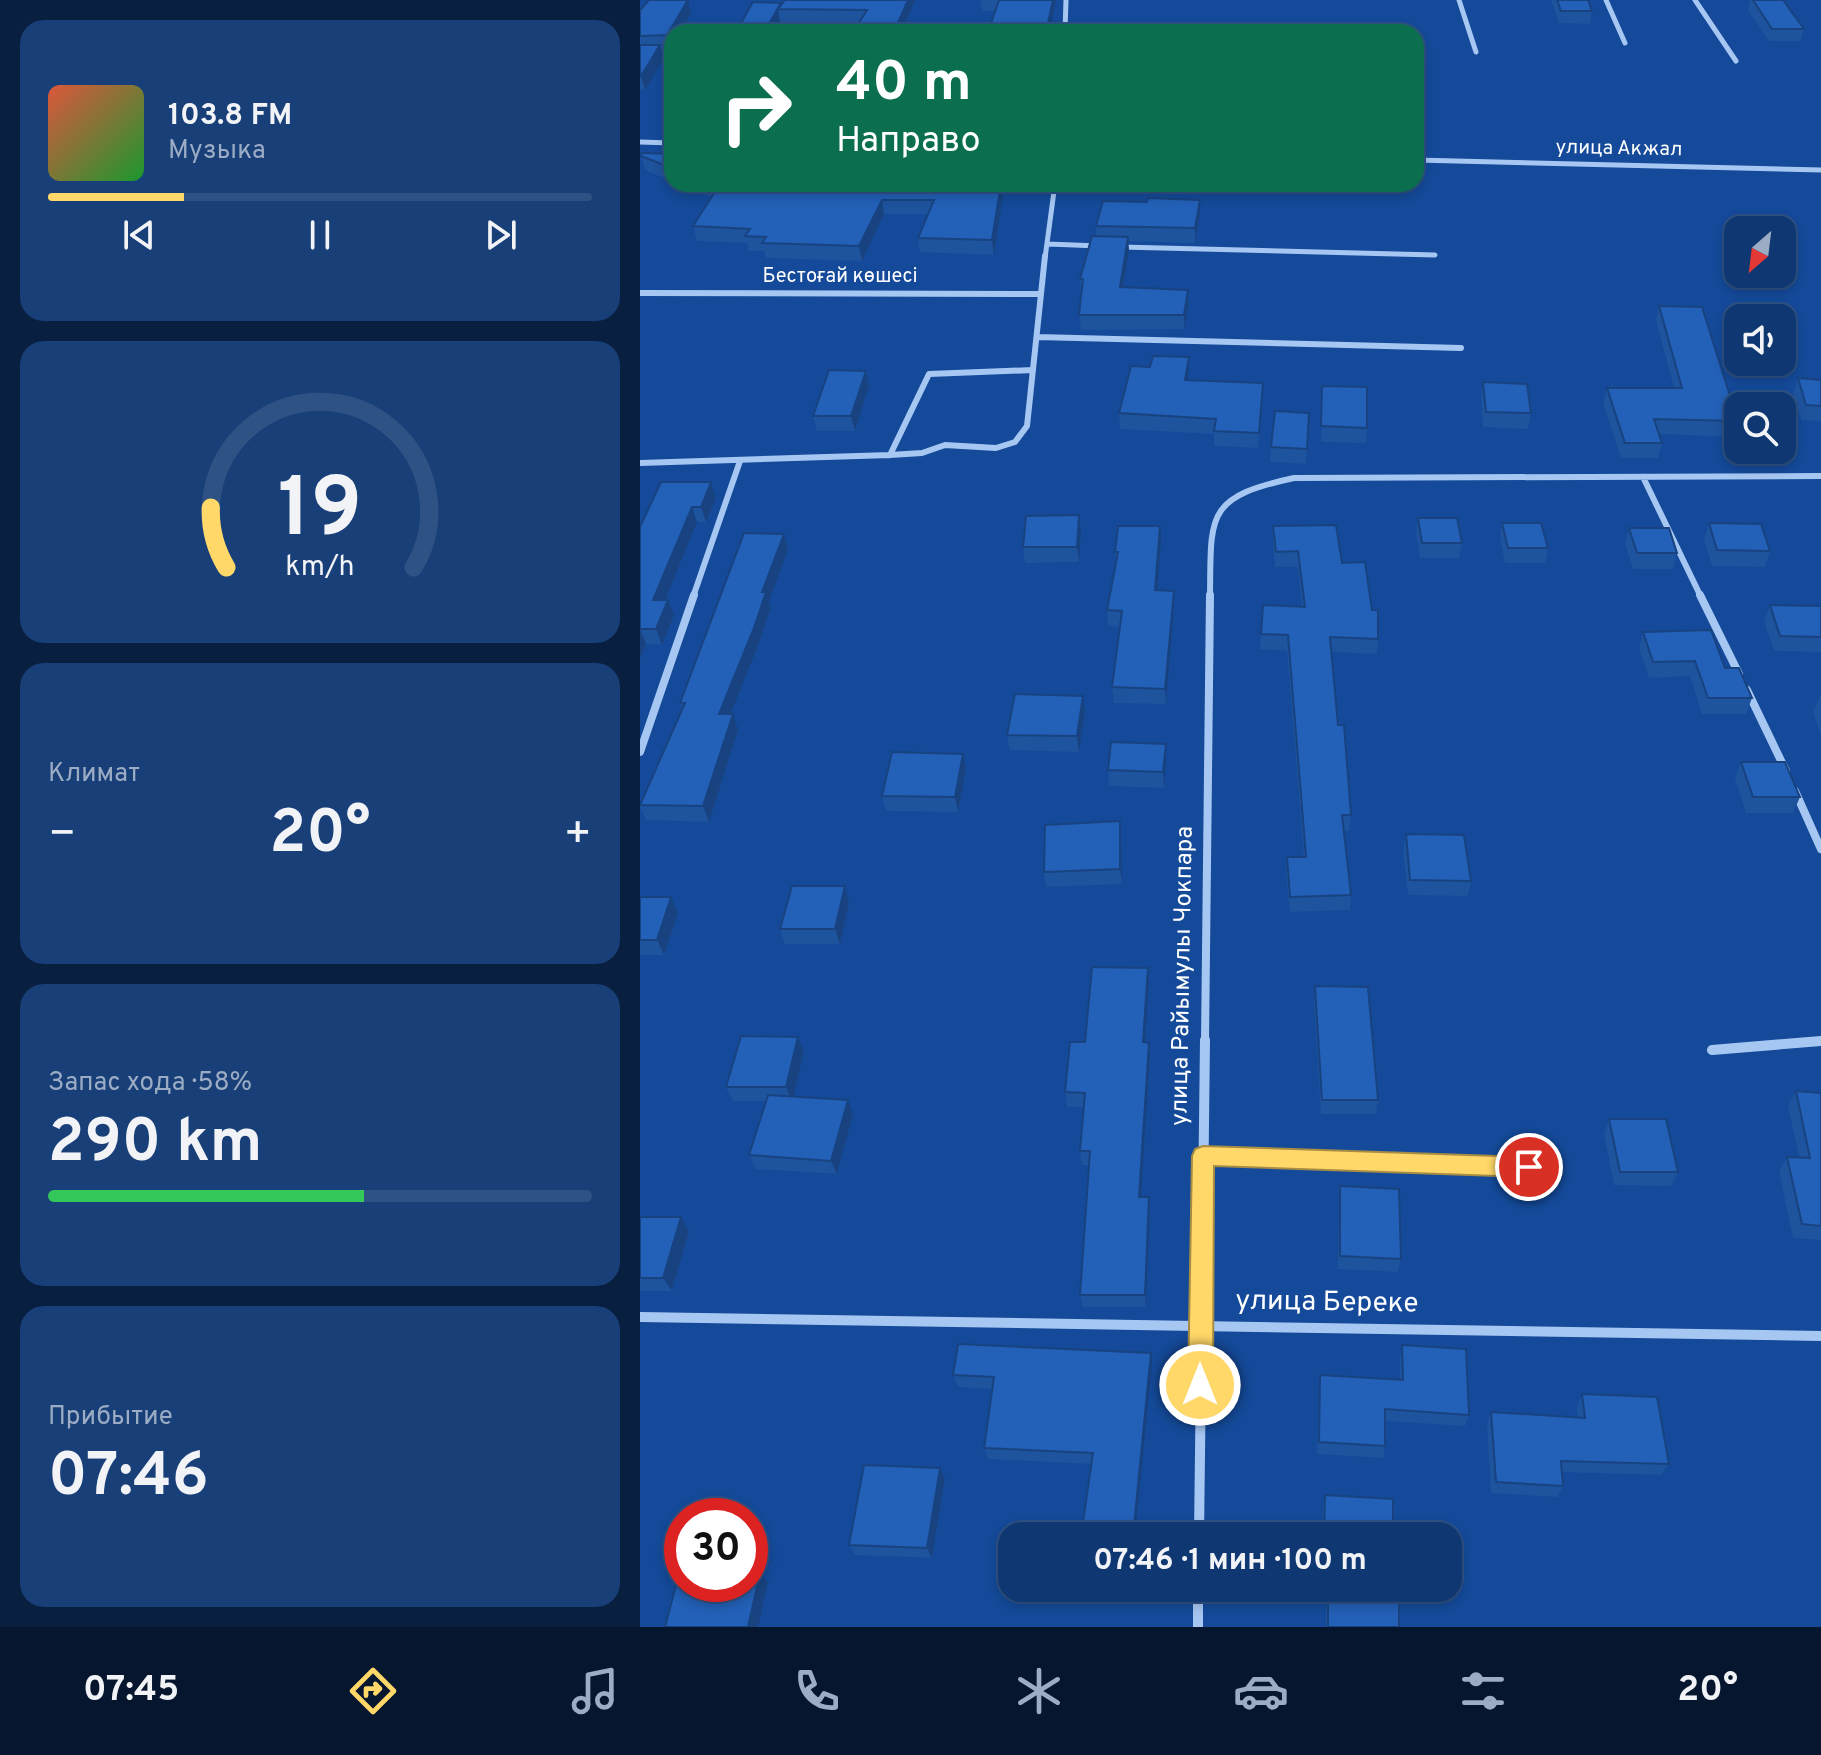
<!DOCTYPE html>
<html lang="ru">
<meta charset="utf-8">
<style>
:root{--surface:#0f3873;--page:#183f78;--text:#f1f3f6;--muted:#9bacc4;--line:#2f5285;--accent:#ffd869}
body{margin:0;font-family:Overpass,sans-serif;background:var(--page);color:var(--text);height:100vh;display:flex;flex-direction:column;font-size:30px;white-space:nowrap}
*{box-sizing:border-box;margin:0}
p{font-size:26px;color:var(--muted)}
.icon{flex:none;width:44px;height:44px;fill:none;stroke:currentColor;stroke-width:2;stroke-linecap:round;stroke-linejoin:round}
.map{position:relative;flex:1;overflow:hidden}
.drawer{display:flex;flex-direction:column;gap:20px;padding:20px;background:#081f3f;width:640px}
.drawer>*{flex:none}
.top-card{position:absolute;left:24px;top:24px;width:760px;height:168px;border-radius:24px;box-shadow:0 4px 12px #0003,0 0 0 2px var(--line);background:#0b6e4f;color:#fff;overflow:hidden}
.needle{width:52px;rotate:208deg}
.controls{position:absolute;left:1084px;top:216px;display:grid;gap:16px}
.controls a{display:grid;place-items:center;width:72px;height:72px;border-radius:16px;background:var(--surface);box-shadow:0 4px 12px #0003,0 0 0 2px var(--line);font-size:40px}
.speed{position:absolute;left:24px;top:1498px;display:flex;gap:16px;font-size:40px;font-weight:700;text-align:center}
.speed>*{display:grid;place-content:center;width:104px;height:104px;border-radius:50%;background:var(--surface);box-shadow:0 4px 12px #0003,0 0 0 2px var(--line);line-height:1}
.speed .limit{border:12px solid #d22;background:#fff;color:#111}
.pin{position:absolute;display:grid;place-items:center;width:68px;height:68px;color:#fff;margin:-34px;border:4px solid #fff;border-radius:50%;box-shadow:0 2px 8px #0007}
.me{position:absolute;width:88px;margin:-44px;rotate:0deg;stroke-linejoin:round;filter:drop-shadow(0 0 6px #0008)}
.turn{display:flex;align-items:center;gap:28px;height:168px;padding:0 40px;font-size:36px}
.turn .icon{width:104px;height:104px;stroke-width:2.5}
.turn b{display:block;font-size:56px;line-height:68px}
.big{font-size:60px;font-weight:700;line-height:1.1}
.drawer .card{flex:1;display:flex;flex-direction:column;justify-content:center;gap:12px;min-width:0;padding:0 28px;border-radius:24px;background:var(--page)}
.drawer .dial{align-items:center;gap:0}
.dial svg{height:208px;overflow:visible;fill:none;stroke:var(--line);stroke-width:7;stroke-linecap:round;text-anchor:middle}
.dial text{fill:var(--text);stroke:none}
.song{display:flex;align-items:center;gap:24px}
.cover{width:96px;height:96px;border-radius:12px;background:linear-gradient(135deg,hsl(10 70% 55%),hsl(130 70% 35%))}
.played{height:8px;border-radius:4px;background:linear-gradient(90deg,var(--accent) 25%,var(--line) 25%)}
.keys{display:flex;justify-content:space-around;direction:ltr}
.heat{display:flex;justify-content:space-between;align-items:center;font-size:44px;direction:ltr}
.charge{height:12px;border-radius:6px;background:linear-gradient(90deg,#34c759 58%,var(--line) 0)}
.trip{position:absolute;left:358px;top:1522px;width:464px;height:80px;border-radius:24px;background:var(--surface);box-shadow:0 4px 12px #0003,0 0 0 2px var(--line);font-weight:700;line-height:80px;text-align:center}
.tab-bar{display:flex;height:128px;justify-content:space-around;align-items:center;background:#06162e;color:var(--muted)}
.tab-bar .icon{width:56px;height:56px}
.tab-bar .on{color:var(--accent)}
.tab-bar b{font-size:36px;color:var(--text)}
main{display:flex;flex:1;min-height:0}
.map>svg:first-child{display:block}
</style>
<main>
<section class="drawer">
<div class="card">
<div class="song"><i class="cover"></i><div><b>103.8 FM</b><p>Музыка</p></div></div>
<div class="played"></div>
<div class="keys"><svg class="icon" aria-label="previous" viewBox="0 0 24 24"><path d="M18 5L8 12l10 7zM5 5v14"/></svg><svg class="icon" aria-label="pause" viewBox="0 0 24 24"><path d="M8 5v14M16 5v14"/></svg><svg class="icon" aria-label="next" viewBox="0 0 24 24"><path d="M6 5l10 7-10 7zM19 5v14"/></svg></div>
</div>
<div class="card dial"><svg viewBox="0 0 100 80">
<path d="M14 69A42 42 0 1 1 86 69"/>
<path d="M14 69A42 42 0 0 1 8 46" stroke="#ffd869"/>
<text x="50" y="56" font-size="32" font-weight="700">19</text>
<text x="50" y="72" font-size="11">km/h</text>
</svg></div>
<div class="card"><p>Климат</p>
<div class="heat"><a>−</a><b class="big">20°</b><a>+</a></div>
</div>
<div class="card"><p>Запас хода · 58%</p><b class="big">290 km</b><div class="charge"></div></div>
<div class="card"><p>Прибытие</p><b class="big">07:46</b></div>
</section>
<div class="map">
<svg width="1181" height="1627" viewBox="0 0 1181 1627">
<rect width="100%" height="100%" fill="#144a99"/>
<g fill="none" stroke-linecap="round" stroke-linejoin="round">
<path stroke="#a7c7f3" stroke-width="5" d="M 819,0 L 836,52
M 966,0 L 985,43
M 1055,0 L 1096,61
M 425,32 L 426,0
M 0,53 L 32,53
M 0,142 L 32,143
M 776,160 L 1181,170
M 408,244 L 459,246
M 481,247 L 795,255
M 405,258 L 415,184"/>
<path stroke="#a7c7f3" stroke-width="6" d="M 0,293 L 400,294
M 397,337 L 821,348
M 250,455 L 289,374 L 393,370
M 0,463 L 250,455 L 282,453 L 305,445 L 356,448 L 375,442 L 387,426 L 405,256
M 1003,477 L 1061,597
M 53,597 L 100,461
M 570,597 C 571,515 565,497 654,478 L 1181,476"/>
<path stroke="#a7c7f3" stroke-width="8" d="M 1060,595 L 1099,674
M 1107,690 L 1146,771
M 0,752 L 54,595
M 1155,791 L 1181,849
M 565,1042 L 570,595
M 1168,1042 L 1181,1041"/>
<path stroke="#a7c7f3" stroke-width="10" d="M 1072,1050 L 1181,1041
M 563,1156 L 889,1167
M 0,1317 L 1181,1336
M 559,1536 L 565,1040
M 558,1588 L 558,1627"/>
</g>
<path fill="#1e539d" d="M 48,0 L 51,13 L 30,48 L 21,48 L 24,58 L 5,90 L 0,90 L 0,10 Z
M 145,0 L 275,0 L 265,25 L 141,22 L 113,2 L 141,5 Z
M 340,0 L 416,0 L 410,32 L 348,32 L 355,11 L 342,11 Z
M 911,0 L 948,0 L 952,11 L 950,24 L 919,23 Z
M 1110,0 L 1143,0 L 1164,29 L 1160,41 L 1129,41 L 1108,10 Z
M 32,154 L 32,181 L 5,170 L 1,156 Z
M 40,184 L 365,184 L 354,255 L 280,252 L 278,238 L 288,214 L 244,214 L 222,261 L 126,258 L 124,251 L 109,251 L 107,243 L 57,241 L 53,226 L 72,197 Z
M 560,200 L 560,214 L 555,243 L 488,241 L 489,252 L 483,287 L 548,290 L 549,305 L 544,329 L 441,330 L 439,315 L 441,294 L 440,279 L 456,236 L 456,226 L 507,202 Z
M 1019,306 L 1098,420 L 1098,423 L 1094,437 L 1019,434 L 1022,443 L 1018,458 L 981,458 L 963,403 L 967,388 L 1034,388 L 1016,321 Z
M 226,371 L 229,386 L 215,431 L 177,431 L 173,416 Z
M 549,372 L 548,380 L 622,398 L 618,448 L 574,446 L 574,434 L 480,429 L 479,413 Z
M 1158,378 L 1181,380 L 1181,421 L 1161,420 L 1153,394 Z
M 843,382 L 891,413 L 888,429 L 843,427 L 841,398 Z
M 682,386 L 727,428 L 726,443 L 681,442 Z
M 669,413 L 666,464 L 630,462 L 631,447 Z
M 71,482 L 76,498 L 66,522 L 57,522 L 25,600 L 34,615 L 22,645 L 6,644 L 0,659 L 0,527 Z
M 778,518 L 822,543 L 819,558 L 780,558 L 776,534 Z
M 862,523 L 908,548 L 905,563 L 865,563 L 860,538 Z
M 1069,523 L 1130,551 L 1125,567 L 1072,566 L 1064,539 Z
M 633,526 L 702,563 L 732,610 L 738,639 L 737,654 L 691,652 L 698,725 L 711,815 L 709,831 L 704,831 L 711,895 L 710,910 L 650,912 L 646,873 L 647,857 L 664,857 L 647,651 L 620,649 L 621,634 L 662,607 L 658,567 L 635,567 L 633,542 Z
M 989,528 L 1037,553 L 1033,569 L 993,569 L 985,544 Z
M 441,531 L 439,562 L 385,563 L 383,547 Z
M 521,542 L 517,590 L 534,606 L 526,704 L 474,703 L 472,687 L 480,627 L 468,626 L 467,610 L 476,564 L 475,552 Z
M 148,550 L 129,601 L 131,607 L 119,643 L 90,714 L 98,730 L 69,822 L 6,820 L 0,807 L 0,803 L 42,708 L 40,703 Z
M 1130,605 L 1181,606 L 1181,652 L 1134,651 L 1124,621 Z
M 1003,632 L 1085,668 L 1112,698 L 1106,714 L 1062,714 L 1050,676 L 1009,678 L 999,648 Z
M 1180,696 L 1181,696 L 1181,735 L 1173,712 Z
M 445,712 L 439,752 L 370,750 L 367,735 Z
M 526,760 L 524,788 L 469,786 L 468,770 Z
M 1101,762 L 1160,797 L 1153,813 L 1106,813 L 1095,778 Z
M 326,769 L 318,812 L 246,811 L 242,796 Z
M 480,821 L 482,884 L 406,887 L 404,872 Z
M 766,834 L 831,881 L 828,896 L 768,895 L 763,850 Z
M 205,886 L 209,902 L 200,944 L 145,944 L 140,929 Z
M 0,897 L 31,897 L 38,913 L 24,955 L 0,955 Z
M 508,968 L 509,983 L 505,1043 L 510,1057 L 501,1197 L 510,1211 L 506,1307 L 443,1307 L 440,1295 L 449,1165 L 442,1165 L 440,1151 L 444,1107 L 427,1107 L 425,1092 L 445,1042 Z
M 675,986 L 738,1100 L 736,1114 L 681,1114 L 674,1001 Z
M 158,1037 L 164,1052 L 153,1096 L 213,1114 L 197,1174 L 116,1169 L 109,1155 L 126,1101 L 93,1101 L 86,1087 Z
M 1156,1091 L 1181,1093 L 1181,1240 L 1153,1238 L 1139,1171 L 1147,1157 L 1159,1157 L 1148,1105 Z
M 969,1119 L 1038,1172 L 1031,1186 L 974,1185 L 964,1133 Z
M 700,1186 L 761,1259 L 758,1272 L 698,1269 L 699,1199 Z
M 0,1217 L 49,1231 L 32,1291 L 0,1291 Z
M 762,1345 L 829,1415 L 825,1426 L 745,1421 L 745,1446 L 743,1458 L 677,1454 L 680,1375 L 760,1380 L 760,1357 Z
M 512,1366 L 451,1464 L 348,1459 L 344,1448 L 352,1389 L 318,1387 L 313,1375 Z
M 942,1394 L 1029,1464 L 1021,1475 L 922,1472 L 923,1486 L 918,1497 L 851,1493 L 847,1424 L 851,1412 L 938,1417 L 937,1406 Z
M 305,1479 L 292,1558 L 215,1555 L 209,1545 Z
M 685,1495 L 753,1536 L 682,1536 L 683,1505 Z
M 686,1588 L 754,1588 L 754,1601 L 759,1627 L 686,1627 Z"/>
<path fill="#184380" d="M 48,0 L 51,13 L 40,32 L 32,32 L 32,45 L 30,48 L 27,35 Z
M 268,0 L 275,0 L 262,32 L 257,25 Z
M 413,0 L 416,0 L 410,32 L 406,32 Z
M 141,3 L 142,9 L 138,9 L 140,21 L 134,32 L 124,32 Z
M 20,45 L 24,58 L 5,90 L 1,76 Z
M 361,184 L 365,184 L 354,255 L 352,240 Z
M 242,200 L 244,214 L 222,261 L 219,246 Z
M 560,200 L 560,214 L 555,243 L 555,228 Z
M 488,237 L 489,252 L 480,302 L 480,287 Z
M 548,290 L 549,305 L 544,329 L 544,315 Z
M 549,357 L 549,372 L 545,395 L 545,380 Z
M 226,371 L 229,386 L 215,431 L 211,416 Z
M 71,482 L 76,498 L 66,522 L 61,507 Z
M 52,507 L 57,522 L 19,615 L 13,600 Z
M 439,515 L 441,531 L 439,562 L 437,547 Z
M 520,526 L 521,542 L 516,606 L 515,590 Z
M 144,534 L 148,550 L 129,601 L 131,607 L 119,643 L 84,730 L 79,714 L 122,592 Z
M 534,591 L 534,606 L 526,704 L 525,689 Z
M 28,600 L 34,615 L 22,645 L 16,629 Z
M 0,629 L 6,644 L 0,659 Z
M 443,696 L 445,712 L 439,752 L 437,736 Z
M 93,714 L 98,730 L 69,822 L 63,806 Z
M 526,744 L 526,760 L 524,788 L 523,772 Z
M 323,754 L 326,769 L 318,812 L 315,797 Z
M 480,821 L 481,837 L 482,884 L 480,869 Z
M 205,886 L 209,902 L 200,944 L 195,929 Z
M 31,897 L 38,913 L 24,955 L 17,940 Z
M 508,968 L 509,983 L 504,1057 L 503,1042 Z
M 158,1037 L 164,1052 L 152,1102 L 146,1087 Z
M 509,1043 L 510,1057 L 500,1211 L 499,1197 Z
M 208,1100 L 213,1114 L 197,1174 L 191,1161 Z
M 509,1197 L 510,1211 L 506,1307 L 505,1295 Z
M 41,1217 L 49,1231 L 32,1291 L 23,1278 Z
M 511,1353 L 512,1366 L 495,1536 L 493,1536 Z
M 300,1468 L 305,1479 L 292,1558 L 287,1548 Z
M 120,1573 L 128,1582 L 118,1627 L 108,1627 Z"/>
<path fill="#2360b7" stroke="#184380" stroke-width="2" d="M 9,0 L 48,0 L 27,35 L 0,36 L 0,10 Z
M 145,0 L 268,0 L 257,25 L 289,25 L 286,32 L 213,32 L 227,10 L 138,9 Z
M 359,0 L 413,0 L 406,32 L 348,32 Z
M 917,0 L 948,0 L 952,11 L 921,11 Z
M 1113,0 L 1143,0 L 1164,29 L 1132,29 Z
M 113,2 L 141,3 L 124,32 L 96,32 Z
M 0,45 L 20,45 L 1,76 L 0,76 Z
M 2,153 L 32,154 L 32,168 L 1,156 Z
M 72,184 L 361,184 L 352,240 L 278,238 L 294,200 L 242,200 L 219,246 L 122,243 L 126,237 L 105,236 L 110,229 L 53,226 L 78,187 Z
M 508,198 L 560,200 L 555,228 L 456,226 L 463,201 L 507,202 Z
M 452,236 L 488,237 L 480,287 L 548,290 L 544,315 L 439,315 L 443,279 L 440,279 Z
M 1019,306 L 1062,307 L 1098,421 L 1014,419 L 1022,443 L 985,443 L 967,388 L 1042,388 Z
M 513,356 L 549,357 L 545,380 L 623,383 L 619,433 L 574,431 L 576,419 L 479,413 L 491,366 L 510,367 Z
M 189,370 L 226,371 L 211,416 L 173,416 Z
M 1158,378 L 1181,380 L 1181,406 L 1166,405 Z
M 843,382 L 887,384 L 891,413 L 846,412 Z
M 682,386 L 727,387 L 727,428 L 681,426 Z
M 635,411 L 669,413 L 667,449 L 631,447 Z
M 21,482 L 71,482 L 61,507 L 52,507 L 13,600 L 28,600 L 16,629 L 0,629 L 0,527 Z
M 439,515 L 437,547 L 383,547 L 386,516 Z
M 778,518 L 817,518 L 822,543 L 782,543 Z
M 862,523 L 901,523 L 908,548 L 868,548 Z
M 1069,523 L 1121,524 L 1130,551 L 1077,550 Z
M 696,525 L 702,563 L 725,562 L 732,610 L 738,610 L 738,639 L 690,637 L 698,725 L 704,725 L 711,815 L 702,815 L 711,895 L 650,897 L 647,857 L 666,857 L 648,635 L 621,634 L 623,605 L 665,607 L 658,551 L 636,552 L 633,526 Z
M 478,526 L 520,526 L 515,590 L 534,591 L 525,689 L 472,687 L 482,611 L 467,610 L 478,552 L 475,552 Z
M 989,528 L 1029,528 L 1037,553 L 997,553 Z
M 104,533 L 144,534 L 122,592 L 126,592 L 114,628 L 79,714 L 93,714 L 63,806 L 0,805 L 45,703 L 40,703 Z
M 1130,605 L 1181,606 L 1181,637 L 1140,636 Z
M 1071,630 L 1085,668 L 1099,668 L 1112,698 L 1068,698 L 1055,661 L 1013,662 L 1003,632 Z
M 375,694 L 443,696 L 437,736 L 367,735 Z
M 471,742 L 526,744 L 523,772 L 468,770 Z
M 252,752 L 323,754 L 315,797 L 242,796 Z
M 1101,762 L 1145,762 L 1160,797 L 1113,797 Z
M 480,821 L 480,869 L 404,872 L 405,825 Z
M 766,834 L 824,835 L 831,881 L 770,880 Z
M 152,886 L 205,886 L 195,929 L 140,929 Z
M 0,897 L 31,897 L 17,940 L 0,940 Z
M 452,967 L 508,968 L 503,1042 L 509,1043 L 499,1197 L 509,1197 L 505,1295 L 440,1295 L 450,1151 L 440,1151 L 445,1093 L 425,1092 L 430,1042 L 445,1042 Z
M 675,986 L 728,987 L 738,1100 L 682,1100 Z
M 101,1036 L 158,1037 L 146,1087 L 86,1087 Z
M 1156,1091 L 1181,1093 L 1181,1226 L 1162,1224 L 1147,1157 L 1170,1158 Z
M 128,1095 L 208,1100 L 191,1161 L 109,1155 Z
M 969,1119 L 1026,1119 L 1038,1172 L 980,1172 Z
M 700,1186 L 759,1189 L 761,1259 L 700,1256 Z
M 0,1217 L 41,1217 L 23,1278 L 0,1278 Z
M 318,1344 L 511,1353 L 493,1536 L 441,1536 L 453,1453 L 344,1448 L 354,1377 L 313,1375 Z
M 762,1345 L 826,1349 L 829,1415 L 745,1409 L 745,1446 L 679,1442 L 680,1375 L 763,1380 Z
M 942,1394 L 1017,1397 L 1029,1464 L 921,1461 L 923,1486 L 856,1482 L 851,1412 L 945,1418 Z
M 224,1465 L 300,1468 L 287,1548 L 209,1545 Z
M 685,1495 L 753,1499 L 753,1536 L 684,1536 Z
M 40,1570 L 42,1570 L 42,1584 L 110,1584 L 110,1572 L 120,1573 L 108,1627 L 25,1627 Z
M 688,1588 L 754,1588 L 754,1601 L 759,1602 L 759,1627 L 688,1627 Z"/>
<path fill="#ffd869" stroke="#a68c44" stroke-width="2" d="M 563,1146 L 889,1157 L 897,1160 L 900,1167 L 897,1174 L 889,1177 L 574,1166 L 573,1385 L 569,1394 L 560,1397 L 552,1394 L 548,1385 L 552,1156 L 555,1149 Z"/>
<g text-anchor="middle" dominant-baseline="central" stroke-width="8" stroke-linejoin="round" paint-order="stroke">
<g font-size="20" fill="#fff" stroke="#144a99">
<text transform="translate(979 149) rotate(1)">улица Акжал</text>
<text x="200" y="277">Бестоғай көшесі</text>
</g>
<g font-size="24" fill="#fff" stroke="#144a99">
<text transform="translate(543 976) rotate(-89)">улица Райымулы Чокпара</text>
</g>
<g font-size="28" fill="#fff" stroke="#144a99">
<text transform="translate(687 1303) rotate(1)">улица Береке</text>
</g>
</g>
</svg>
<div class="controls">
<a><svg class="needle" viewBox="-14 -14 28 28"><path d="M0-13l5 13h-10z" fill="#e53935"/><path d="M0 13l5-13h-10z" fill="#9bacc4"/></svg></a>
<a><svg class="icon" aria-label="sound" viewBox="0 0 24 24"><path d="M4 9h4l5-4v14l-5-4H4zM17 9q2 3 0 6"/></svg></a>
<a><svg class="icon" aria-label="search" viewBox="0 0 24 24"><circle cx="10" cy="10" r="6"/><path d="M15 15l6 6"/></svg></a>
</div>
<div class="speed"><div class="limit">30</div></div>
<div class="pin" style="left:889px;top:1167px;background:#d93025"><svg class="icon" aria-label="arrive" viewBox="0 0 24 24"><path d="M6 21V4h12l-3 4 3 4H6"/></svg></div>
<svg class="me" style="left:560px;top:1385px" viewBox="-20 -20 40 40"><circle r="17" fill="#ffd869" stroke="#fff" stroke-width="3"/><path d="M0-11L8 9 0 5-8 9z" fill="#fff"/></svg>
<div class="trip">07:46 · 1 мин · 100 m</div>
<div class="top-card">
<div class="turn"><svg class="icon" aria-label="right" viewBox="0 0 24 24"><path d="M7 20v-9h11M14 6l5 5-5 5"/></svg><div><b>40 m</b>Направо</div></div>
</div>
</div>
</main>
<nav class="tab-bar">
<b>07:45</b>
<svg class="icon on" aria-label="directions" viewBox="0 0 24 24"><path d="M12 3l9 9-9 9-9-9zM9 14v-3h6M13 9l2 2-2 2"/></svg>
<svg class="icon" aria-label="music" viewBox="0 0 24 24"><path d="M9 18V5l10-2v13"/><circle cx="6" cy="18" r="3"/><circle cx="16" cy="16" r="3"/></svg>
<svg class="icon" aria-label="phone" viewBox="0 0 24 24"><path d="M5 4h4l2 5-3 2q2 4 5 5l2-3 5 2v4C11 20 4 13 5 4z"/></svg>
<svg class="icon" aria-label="climate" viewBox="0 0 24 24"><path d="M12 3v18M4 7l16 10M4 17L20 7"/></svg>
<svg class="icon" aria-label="car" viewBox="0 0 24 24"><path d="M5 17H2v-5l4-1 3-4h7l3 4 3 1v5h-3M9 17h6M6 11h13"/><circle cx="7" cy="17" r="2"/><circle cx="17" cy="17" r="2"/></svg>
<svg class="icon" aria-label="filters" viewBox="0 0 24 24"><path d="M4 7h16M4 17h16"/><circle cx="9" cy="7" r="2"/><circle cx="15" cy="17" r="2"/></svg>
<b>20°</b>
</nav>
